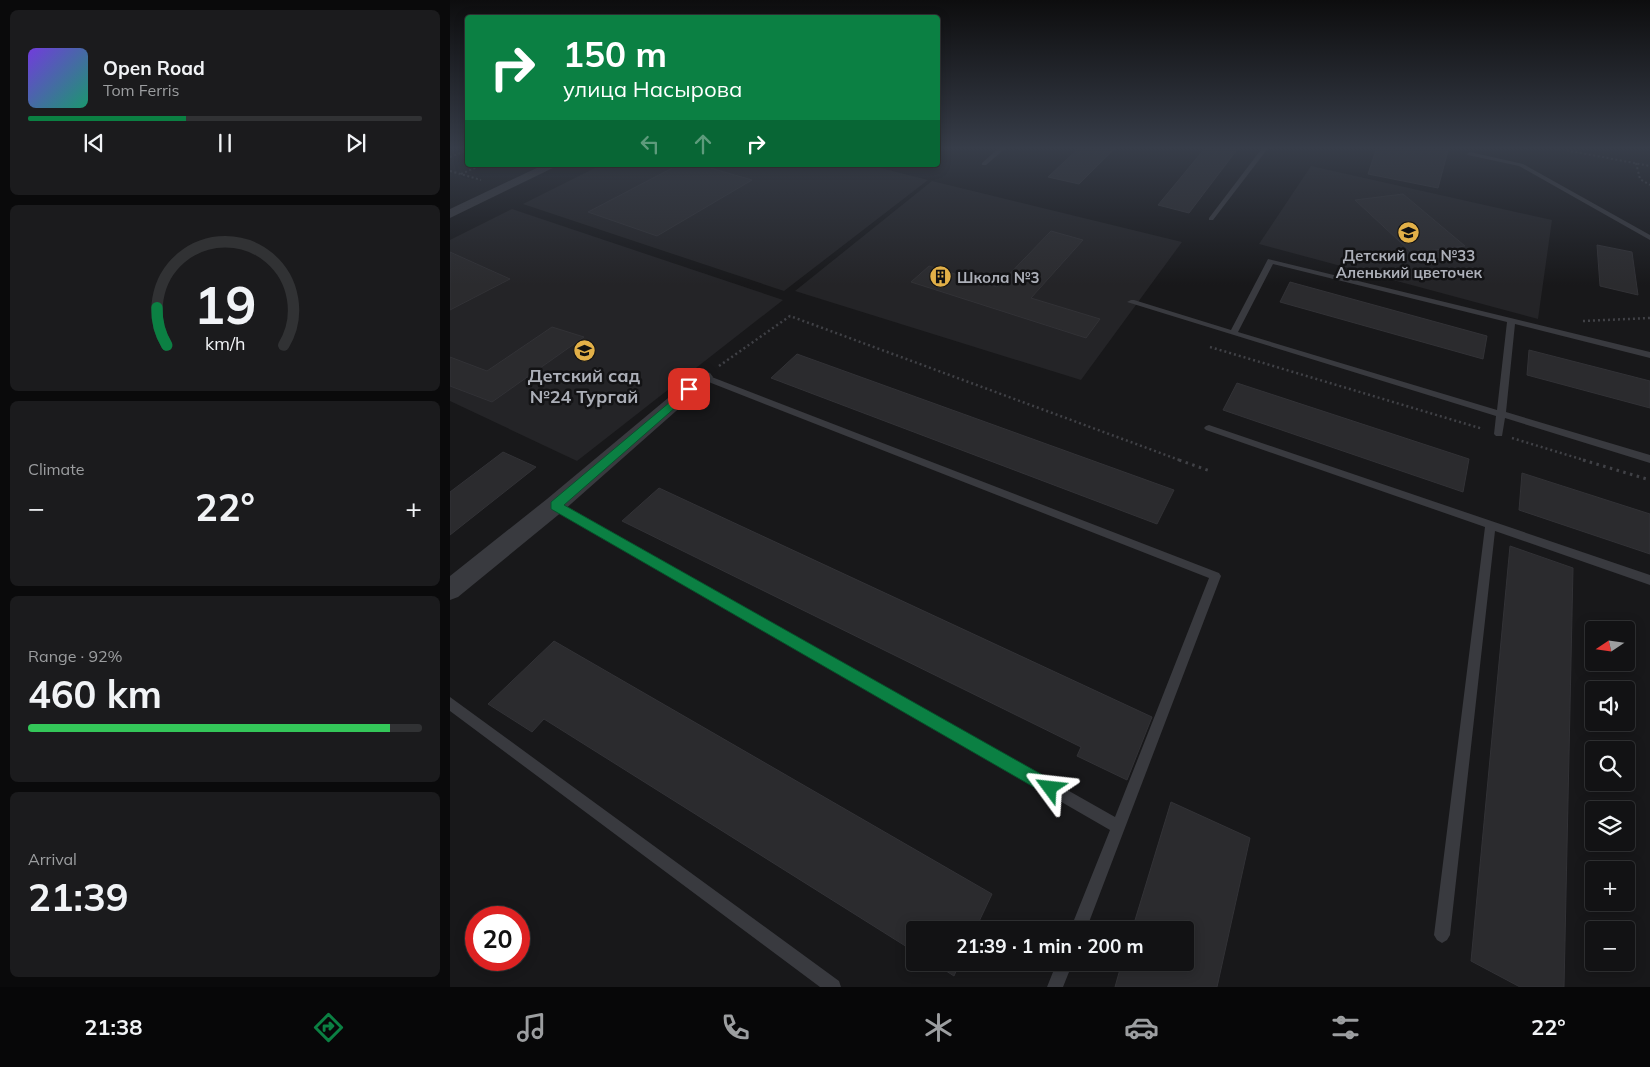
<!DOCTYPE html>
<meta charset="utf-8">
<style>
:root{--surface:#121214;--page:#1b1b1d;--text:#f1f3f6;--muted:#9c9ea0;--line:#313234;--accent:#0b8043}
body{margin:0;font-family:Mulish,sans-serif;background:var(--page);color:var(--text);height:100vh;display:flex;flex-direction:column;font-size:19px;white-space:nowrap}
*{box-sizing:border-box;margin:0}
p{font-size:16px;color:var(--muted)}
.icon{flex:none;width:28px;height:28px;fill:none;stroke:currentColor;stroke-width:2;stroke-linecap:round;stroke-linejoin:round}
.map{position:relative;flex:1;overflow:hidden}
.side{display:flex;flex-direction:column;gap:10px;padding:10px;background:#0a0a0b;width:450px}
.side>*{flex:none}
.hud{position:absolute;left:15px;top:15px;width:475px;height:152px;border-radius:5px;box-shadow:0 2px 12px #0003,0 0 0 1px var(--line);background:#0b8043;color:#fff;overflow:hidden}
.needle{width:32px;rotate:257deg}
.controls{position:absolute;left:1135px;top:621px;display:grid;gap:10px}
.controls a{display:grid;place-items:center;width:50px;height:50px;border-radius:5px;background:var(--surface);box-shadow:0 2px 12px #0003,0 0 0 1px var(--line);font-size:25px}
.speed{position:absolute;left:15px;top:906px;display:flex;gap:10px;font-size:25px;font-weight:700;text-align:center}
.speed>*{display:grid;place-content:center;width:65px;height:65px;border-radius:50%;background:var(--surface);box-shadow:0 2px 12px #0003,0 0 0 1px var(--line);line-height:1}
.speed .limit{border:8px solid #d22;background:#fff;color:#111}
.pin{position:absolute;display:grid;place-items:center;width:42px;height:42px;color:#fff;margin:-21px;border-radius:10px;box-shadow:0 2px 8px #0006}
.me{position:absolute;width:55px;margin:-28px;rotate:300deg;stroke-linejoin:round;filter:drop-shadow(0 0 4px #0008)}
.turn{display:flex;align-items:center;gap:18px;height:105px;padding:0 15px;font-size:22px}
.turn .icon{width:65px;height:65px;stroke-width:2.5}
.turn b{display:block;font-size:35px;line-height:42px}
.lanes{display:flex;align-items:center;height:48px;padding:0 15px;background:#0003;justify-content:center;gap:25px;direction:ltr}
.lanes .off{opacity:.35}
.big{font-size:38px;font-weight:700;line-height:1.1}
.side .widget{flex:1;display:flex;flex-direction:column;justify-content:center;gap:8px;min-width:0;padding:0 18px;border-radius:8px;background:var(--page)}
.side .dial{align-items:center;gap:0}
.dial svg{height:130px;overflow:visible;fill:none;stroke:var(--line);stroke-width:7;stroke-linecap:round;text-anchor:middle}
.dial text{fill:var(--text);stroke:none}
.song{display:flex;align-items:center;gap:15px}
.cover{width:60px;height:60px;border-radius:8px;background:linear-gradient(135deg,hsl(260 70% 55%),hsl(160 70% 35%))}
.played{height:5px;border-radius:2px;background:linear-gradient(90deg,var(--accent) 40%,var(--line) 40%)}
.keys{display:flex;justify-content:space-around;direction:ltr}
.heat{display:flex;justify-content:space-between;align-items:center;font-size:28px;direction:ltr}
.charge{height:8px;border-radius:4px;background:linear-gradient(90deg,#34c759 92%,var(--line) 0)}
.trip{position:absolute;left:456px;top:921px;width:288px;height:50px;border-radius:5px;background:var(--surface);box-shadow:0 2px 12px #0003,0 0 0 1px var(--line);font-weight:700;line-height:50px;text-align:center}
.tabs{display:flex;height:80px;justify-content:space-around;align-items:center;background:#070708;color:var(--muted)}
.tabs .icon{width:35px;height:35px}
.tabs .on{color:var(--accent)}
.tabs b{font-size:22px;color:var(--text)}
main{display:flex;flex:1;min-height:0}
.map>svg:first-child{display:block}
</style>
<main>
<section class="side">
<div class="widget">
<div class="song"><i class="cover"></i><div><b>Open Road</b><p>Tom Ferris</p></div></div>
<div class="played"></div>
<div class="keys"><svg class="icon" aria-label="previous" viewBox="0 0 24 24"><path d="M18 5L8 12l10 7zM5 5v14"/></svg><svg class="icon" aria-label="pause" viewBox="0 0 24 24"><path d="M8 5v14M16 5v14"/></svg><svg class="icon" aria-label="next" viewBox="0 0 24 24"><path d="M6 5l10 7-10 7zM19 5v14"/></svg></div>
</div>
<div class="widget dial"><svg viewBox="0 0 100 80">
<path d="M14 69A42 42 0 1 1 86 69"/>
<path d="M14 69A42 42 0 0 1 8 46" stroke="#0b8043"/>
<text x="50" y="56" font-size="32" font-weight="700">19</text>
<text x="50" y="72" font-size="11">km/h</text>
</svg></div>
<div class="widget"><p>Climate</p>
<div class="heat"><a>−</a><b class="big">22°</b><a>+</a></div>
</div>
<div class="widget"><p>Range · 92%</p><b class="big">460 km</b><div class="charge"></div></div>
<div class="widget"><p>Arrival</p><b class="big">21:39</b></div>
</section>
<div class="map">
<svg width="1200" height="987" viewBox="0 0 1200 987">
<rect width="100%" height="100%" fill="#18181a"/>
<path fill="#242427" d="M 151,165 L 419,165 L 478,180 L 334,291 L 73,204 Z
M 861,166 L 1102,220 L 1088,319 L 809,244 Z
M 482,181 L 732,242 L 631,380 L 345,291 Z
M 62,209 L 333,300 L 127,461 L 0,401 L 0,240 Z"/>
<path fill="#2b2b2e" stroke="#323236" d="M 630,147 L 666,147 L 629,184 L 598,177 Z
M 756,147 L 789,147 L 739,213 L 708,205 Z
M 927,147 L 999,147 L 988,188 L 918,174 Z
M 228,165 L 250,165 L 302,180 L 207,236 L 138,212 Z
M 953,194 L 1015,246 L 962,253 L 905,200 Z
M 601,231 L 633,240 L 581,298 L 650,319 L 636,338 L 461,282 L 479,266 L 547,287 Z
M 1147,245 L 1182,252 L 1188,295 L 1150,286 Z
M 0,252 L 60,279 L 0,310 Z
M 840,282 L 1037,336 L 1033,359 L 830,302 Z
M 102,327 L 134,337 L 42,402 L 0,386 L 0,357 L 37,371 Z
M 1079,350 L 1200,381 L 1200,408 L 1077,375 Z
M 347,354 L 724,490 L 707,524 L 321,378 Z
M 787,383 L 1019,459 L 1013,492 L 773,410 Z
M 53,452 L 86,467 L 0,535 L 0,492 Z
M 1072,473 L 1200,514 L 1200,554 L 1069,510 Z
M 209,488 L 702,717 L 677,780 L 627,756 L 631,747 L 172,521 Z
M 1060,546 L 1123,568 L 1114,987 L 1070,987 L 1021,961 Z
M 104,641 L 542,894 L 525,930 L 465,930 L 465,952 L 94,719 L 82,732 L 38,704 Z
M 721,802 L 800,838 L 767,987 L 665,987 L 672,962 L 735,962 L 735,930 L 682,930 Z
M 482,962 L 510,962 L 504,976 Z"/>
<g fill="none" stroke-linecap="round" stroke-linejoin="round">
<path stroke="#404146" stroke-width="2" stroke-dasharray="2 2.5" stroke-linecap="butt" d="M 1099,147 L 1200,166
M 0,157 L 18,150
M 1186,163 L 1190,179 L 1200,185
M 0,171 L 31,180
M 11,174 L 32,165"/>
<path stroke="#404146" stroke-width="2.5" stroke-dasharray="2 3" stroke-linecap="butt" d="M 1133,321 L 1200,318
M 760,347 L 1033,429
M 269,366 L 340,316 L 732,461
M 1062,438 L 1137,461"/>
<path stroke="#404146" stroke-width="3" stroke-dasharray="2.5 4.5" stroke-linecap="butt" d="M 729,460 L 760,471
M 1133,460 L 1200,480"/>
<path fill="#393a3f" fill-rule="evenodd" d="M 550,147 L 557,147 L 536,165 L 532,165 L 532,163 Z
M 813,147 L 819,147 L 763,220 L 759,220 L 759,218 Z
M 1020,152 L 1073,164 L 1200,235 L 1200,240 L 1069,166 L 1018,155 L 1017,154 Z
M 818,259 L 1200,352 L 1200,358 L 1065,324 L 1056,412 L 1200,455 L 1200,463 L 1055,418 L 1052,436 L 1046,436 L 1044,434 L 1046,416 L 677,302 L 681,300 L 684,300 L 781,330 ZM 823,264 L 1057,322 L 1047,410 L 788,332 Z
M 254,374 L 769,573 L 771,576 L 636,930 L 620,930 L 660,830 L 101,508 L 100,505 L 101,502 L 109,502 L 665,817 L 759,578 L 251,379 L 250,377 Z
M 759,425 L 1200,575 L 1200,585 L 1045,531 L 1000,935 L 997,940 L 992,943 L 987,940 L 984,935 L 1035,527 L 756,430 L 754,428 L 756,426 Z
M 0,697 L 389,981 L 391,987 L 370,987 L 0,711 Z
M 607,962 L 623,962 L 613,987 L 597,987 Z"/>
<path fill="#393a3f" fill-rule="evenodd" d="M 93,165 L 109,165 L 0,218 L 0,209 Z
M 254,371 L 260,373 L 263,377 L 260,381 L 113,511 L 8,597 L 0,600 L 0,576 L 97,499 L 248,373 Z"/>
</g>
<linearGradient id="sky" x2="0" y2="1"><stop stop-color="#0d0d0e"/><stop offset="0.52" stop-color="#373d49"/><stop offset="1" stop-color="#373d49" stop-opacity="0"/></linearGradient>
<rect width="1200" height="285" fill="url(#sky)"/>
<path fill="#0b8043" stroke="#07532c" d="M 239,386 L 243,387 L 243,392 L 114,505 L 605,782 L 607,788 L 605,793 L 600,796 L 594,793 L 101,509 L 101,502 Z"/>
<defs>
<symbol id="school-disc" viewBox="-11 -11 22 22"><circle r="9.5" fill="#e2b048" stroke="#131315"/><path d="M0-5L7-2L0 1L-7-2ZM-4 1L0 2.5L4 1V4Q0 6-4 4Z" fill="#111"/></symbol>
<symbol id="building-disc" viewBox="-11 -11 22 22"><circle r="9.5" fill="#e2b048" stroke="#131315"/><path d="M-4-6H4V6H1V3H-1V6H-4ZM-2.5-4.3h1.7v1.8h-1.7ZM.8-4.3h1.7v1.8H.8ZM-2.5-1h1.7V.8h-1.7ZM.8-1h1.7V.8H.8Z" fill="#111"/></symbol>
</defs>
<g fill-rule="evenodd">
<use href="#school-disc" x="946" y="220" width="25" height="25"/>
<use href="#building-disc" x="478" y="264" width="25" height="25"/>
<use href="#school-disc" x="122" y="338" width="25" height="25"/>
</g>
<g text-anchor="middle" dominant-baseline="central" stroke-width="5" stroke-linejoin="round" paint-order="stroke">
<g font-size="15" font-weight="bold" fill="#acafb8" stroke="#131315">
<text x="959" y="255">Детский сад №33<tspan x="959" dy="17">Аленький цветочек</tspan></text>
<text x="507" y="277" text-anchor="start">Школа №3</text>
</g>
<g font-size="18" font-weight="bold" fill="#acafb8" stroke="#131315">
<text x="134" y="375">Детский сад<tspan x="134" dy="21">№24 Тургай</tspan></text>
</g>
</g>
</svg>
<div class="controls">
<a><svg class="needle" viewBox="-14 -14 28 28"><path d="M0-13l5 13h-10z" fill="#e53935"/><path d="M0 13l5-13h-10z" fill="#9c9ea0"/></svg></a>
<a><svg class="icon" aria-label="sound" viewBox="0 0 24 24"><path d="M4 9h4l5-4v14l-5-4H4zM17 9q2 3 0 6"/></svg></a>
<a><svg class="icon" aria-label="search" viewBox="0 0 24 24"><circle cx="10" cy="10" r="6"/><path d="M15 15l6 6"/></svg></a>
<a><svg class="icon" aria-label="layers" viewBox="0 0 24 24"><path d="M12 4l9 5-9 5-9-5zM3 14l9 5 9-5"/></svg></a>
<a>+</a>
<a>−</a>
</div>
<div class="speed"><div class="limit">20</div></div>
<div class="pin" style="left:239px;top:389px;background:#d93025"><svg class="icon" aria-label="arrive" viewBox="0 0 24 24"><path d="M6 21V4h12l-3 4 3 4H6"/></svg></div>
<svg class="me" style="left:600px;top:788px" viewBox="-20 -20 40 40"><path d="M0-17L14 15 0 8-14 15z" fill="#0b8043" stroke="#fff" stroke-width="4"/></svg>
<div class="trip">21:39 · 1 min · 200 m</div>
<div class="hud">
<div class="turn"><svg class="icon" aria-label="right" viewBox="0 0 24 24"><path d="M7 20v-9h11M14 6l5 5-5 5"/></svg><div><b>150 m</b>улица Насырова</div></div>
<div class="lanes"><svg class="icon off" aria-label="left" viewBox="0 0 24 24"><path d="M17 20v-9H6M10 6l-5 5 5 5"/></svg><svg class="icon off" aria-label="ahead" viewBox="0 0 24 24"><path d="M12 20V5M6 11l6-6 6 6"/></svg><svg class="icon" aria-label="right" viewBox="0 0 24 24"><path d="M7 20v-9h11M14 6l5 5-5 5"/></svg></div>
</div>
</div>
</main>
<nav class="tabs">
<b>21:38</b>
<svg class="icon on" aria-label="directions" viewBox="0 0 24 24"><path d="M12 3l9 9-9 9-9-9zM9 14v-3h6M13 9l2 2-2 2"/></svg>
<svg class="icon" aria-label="music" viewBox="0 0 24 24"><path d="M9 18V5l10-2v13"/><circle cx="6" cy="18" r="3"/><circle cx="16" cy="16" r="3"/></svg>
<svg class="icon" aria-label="phone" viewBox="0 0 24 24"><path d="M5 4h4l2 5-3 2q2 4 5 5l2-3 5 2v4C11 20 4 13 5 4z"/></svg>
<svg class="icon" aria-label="climate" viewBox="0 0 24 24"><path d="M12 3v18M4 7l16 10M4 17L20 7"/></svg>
<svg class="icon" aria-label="car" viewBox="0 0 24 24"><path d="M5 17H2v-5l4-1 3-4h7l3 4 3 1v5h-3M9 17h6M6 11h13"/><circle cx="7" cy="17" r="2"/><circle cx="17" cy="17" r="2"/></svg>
<svg class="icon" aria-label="filters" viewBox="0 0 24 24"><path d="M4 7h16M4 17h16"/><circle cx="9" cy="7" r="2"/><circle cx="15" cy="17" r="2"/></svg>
<b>22°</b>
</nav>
